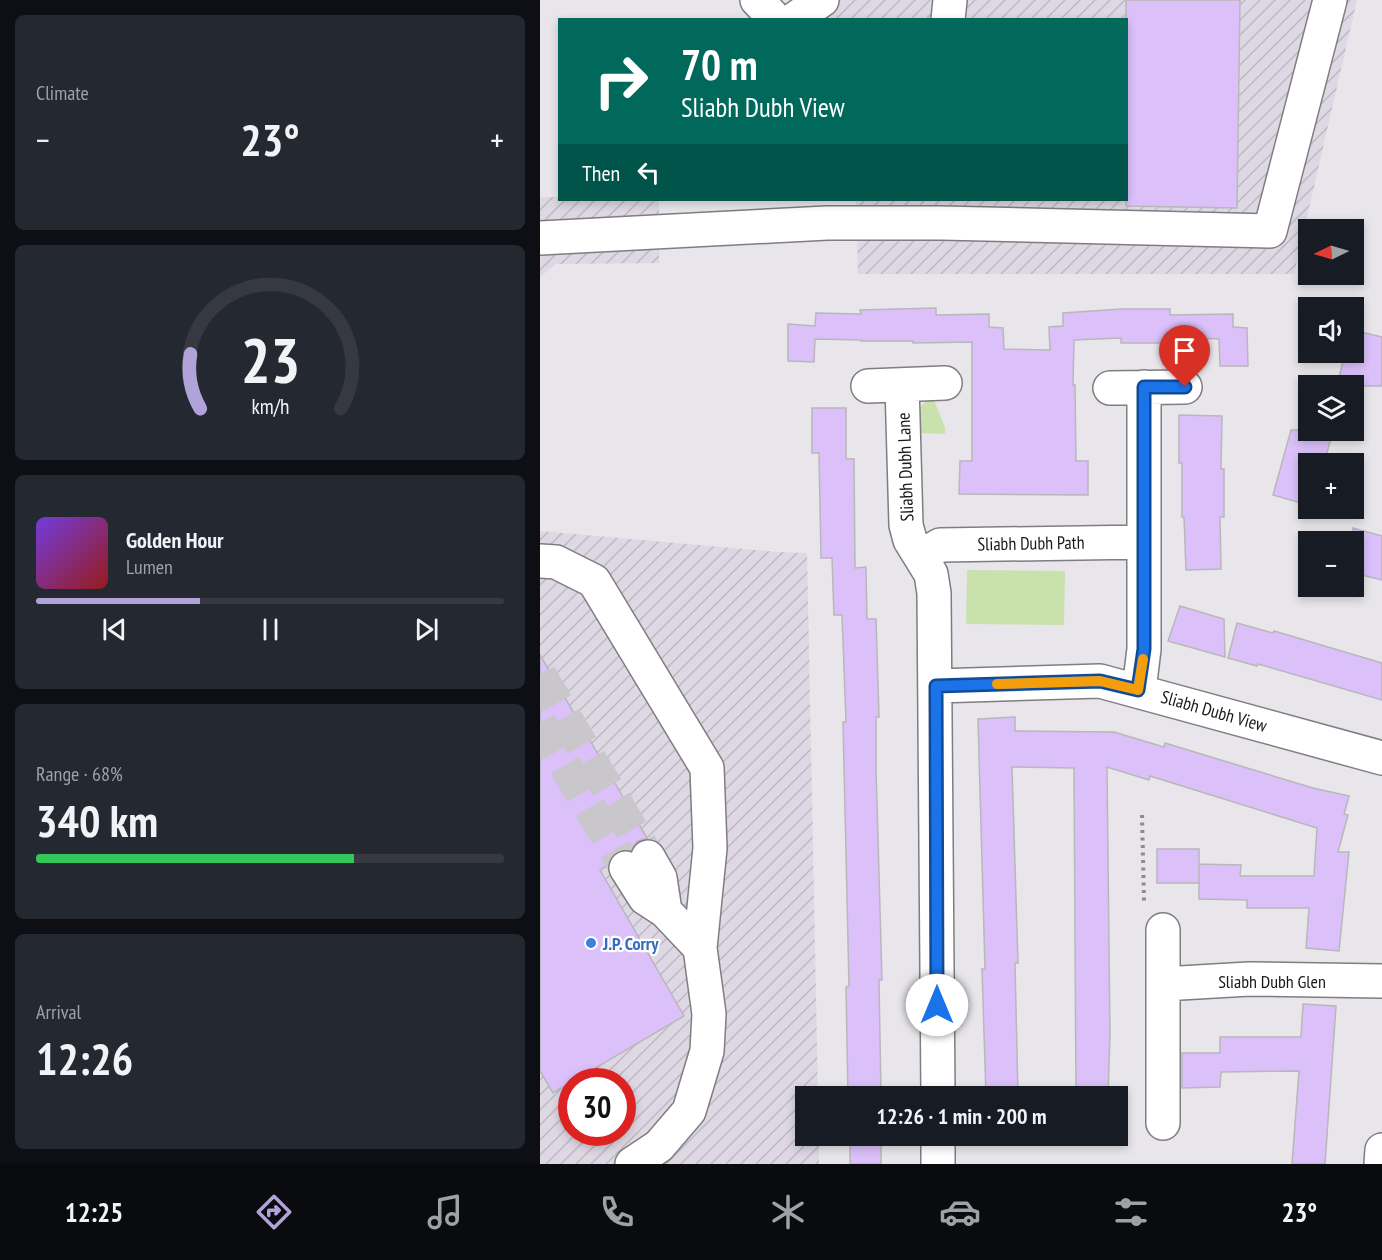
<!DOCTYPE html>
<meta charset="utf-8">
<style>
:root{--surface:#171b24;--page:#242831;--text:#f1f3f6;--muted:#9ea1a6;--line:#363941;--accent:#b2a2da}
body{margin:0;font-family:"PT Sans Narrow",sans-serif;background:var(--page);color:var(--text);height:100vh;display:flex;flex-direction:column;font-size:22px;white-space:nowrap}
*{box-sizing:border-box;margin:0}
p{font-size:20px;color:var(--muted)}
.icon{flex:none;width:33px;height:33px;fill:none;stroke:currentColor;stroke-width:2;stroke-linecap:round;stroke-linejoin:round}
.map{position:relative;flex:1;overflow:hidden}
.panel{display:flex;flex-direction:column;gap:15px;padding:15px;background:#0d0f14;width:540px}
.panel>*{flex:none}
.banner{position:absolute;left:18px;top:18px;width:570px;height:183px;border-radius:0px;box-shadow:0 3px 9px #0003;background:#00695c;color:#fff;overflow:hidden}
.needle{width:39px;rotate:265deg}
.tools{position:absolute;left:758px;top:219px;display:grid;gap:12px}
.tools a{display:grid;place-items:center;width:66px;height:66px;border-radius:0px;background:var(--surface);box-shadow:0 3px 9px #0003;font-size:30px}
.speed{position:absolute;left:18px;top:1068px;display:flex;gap:12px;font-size:30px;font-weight:700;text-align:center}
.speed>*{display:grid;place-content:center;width:78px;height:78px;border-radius:50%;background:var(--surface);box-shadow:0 3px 9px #0003;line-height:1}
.speed .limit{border:9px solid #d22;background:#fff;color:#111}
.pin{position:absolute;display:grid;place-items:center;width:51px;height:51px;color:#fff;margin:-62px -26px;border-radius:50% 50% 50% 0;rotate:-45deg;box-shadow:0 0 6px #0007}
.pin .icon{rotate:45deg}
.me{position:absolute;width:66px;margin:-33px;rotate:0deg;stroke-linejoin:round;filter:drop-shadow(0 0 4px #0008)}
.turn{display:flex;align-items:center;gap:21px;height:126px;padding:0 24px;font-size:27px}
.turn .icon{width:78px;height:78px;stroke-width:2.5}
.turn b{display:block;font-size:42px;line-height:51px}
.then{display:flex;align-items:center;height:57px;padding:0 24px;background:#0003;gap:12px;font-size:22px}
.big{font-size:45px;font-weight:700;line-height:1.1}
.panel .card{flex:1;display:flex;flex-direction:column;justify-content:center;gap:9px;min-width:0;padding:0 21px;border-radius:9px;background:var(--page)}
.panel .dial{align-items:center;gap:0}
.dial svg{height:156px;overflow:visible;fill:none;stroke:var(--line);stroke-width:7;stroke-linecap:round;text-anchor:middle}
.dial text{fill:var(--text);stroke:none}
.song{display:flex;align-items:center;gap:18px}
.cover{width:72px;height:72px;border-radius:9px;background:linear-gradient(135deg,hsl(260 70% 55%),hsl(0 70% 35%))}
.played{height:6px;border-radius:3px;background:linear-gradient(90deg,var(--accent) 35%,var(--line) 35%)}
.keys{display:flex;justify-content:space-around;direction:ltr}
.heat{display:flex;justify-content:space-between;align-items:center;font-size:33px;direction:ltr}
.charge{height:9px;border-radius:4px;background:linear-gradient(90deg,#34c759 68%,var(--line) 0)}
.trip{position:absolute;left:255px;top:1086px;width:333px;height:60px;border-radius:0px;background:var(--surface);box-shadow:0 3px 9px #0003;font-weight:700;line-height:60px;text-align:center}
.dock{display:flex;height:96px;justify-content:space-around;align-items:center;background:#090b0e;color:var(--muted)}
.dock .icon{width:42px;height:42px}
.dock .current{color:var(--accent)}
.dock b{font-size:27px;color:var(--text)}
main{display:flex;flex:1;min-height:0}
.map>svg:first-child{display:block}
</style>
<main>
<section class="panel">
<div class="card"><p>Climate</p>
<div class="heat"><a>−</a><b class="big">23°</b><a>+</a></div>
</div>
<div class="card dial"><svg viewBox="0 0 100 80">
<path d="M14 69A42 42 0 1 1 86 69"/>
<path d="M14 69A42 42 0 0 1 9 41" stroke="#b2a2da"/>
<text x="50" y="56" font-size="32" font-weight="700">23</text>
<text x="50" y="72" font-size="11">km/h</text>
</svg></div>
<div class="card">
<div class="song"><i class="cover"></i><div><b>Golden Hour</b><p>Lumen</p></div></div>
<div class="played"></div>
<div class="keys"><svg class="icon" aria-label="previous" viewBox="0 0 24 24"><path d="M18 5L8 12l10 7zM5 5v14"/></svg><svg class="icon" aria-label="pause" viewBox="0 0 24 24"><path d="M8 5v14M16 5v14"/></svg><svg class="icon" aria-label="next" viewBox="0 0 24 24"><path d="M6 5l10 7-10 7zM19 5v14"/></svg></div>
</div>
<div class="card"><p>Range · 68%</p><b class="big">340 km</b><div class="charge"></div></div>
<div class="card"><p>Arrival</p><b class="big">12:26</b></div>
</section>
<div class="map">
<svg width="842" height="1164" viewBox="0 0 842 1164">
<defs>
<pattern id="industrial-furrows" width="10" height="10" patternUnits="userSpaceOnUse" patternTransform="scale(1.5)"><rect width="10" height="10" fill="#ddd8e3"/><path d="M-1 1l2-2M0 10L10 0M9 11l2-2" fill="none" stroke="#bdb9c2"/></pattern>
</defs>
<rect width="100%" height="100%" fill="#e8e6ea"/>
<path fill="url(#industrial-furrows)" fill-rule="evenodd" d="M 254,0 L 817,0 L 754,274 L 318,274 L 316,200 L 586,200 L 586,20 L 268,19 Z
M 0,197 L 19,197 L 20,200 L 119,200 L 119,263 L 16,264 L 0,277 Z
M 0,531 L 238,552 L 267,553 L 278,1096 L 266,1096 L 266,1136 L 279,1136 L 279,1164 L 0,1164 ZM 32,1082 L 82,1082 L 82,1132 L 32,1132 Z"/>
<path fill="#c9e1ac" d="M 393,398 L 405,427 L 405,434 L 375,433 C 377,415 375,406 393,398 Z
M 427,570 L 525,571 L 524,625 L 426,624 Z"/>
<path fill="#dbc0fa" stroke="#b8b7ba" stroke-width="1.5" d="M 586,0 L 700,0 L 697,208 L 586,206 Z
M 396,308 L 396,315 L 449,314 L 449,327 L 463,328 L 464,349 L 510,350 L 509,327 L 523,326 L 523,313 L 581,309 L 630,309 L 630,315 L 693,314 L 693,327 L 707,328 L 708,366 L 680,366 L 679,339 L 630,337 L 630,343 L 581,343 L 581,338 L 534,340 L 533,385 L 535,385 L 536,461 L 548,461 L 548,495 L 419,494 L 420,461 L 432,461 L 432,342 L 373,343 L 373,341 L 321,341 L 321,340 L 275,339 L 274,362 L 248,361 L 248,324 L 275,326 L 276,313 L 321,314 L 320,310 Z
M 813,330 L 842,337 L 842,386 L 797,386 L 805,352 L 813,352 Z
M 272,408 L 306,408 L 306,459 L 314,459 L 315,568 L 326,567 L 327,619 L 336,619 L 339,717 L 336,717 L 336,768 L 342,980 L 339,980 L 341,1096 L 308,1096 L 306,987 L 309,986 L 303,722 L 306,722 L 302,615 L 294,615 L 292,558 L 281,558 L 279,453 L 272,453 Z
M 639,415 L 682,416 L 681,469 L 684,469 L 684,517 L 680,517 L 681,569 L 646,570 L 644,517 L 642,517 L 642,463 L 639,463 Z
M 751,430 L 793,430 L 784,464 L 768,464 L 768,505 L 733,495 Z
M 813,528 L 842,536 L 842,580 L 813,573 Z
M 640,606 L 684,619 L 685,657 L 628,641 Z
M 697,623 L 733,633 L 734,631 L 842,663 L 842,700 L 718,664 L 717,666 L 688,658 Z
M 0,655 L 107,838 L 98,841 L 91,850 L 85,849 L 76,853 L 70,859 L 68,865 L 60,870 L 144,1016 L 13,1093 L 0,1071 Z
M 475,717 L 475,731 L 574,732 L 624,747 L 625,743 L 773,788 L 809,796 L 804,814 L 808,815 L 798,852 L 809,852 L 799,951 L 766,948 L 769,908 L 707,908 L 707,900 L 659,899 L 659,864 L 701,865 L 700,876 L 774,876 L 777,828 L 610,776 L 609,780 L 567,767 L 570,1035 L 568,1096 L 536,1096 L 534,768 L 472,767 L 478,963 L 475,963 L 478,1096 L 446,1096 L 442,969 L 445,969 L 438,719 Z
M 617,849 L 659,849 L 659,883 L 617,883 Z
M 763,1004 L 796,1006 L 785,1164 L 752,1164 L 759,1071 L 681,1072 L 680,1087 L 642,1088 L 642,1053 L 680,1053 L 680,1037 L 761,1037 Z
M 310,1136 L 343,1136 L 341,1136 L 341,1164 L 310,1164 Z"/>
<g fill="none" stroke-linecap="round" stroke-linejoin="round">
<path stroke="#c9c7cb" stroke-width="33" stroke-dasharray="33 16" stroke-linecap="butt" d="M 0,675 L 108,857
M 0,723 L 86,868"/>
<defs>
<path id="minor" d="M 217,0 L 236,20
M 253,20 L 282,0
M 408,20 L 410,0
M 0,238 L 287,223 L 402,223 L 730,231 L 790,0
M 362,385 L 366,525 L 370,540 L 391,574 L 394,593 L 398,1096
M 328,386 L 405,383
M 570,388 L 645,387
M 381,556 L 400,545 L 604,542
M 0,561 L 16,562 L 54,581 L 167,768 L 170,848 L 160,948 L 125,911 L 105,898 L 86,868
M 396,686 L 560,681 L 842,758
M 599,690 L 604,649 L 604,387
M 108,857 L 120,878 L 125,911
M 623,930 L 623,1123
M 623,984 L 709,979 L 842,981
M 398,1136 L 398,1164
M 92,1164 L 119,1146 L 149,1111 L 167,1051 L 169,1014 L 160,948
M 841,1164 L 842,1150"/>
</defs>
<use href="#minor" stroke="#7f7d80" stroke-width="36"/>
<path stroke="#8c8b8e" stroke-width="4" stroke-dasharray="3 4.5" stroke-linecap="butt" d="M 602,815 L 604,901 L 606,904"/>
<use href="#minor" stroke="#fff" stroke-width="33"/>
</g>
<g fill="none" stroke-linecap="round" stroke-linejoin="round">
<defs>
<path id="route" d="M 397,1005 L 396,686 L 560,681 L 598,690 L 604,649 L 604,387 L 645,387"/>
</defs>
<use href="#route" stroke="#114b97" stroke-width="15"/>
<use href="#route" stroke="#1a73e8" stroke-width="10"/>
<path stroke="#f59e0b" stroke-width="10" d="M 457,684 L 560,681 L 598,690 L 603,659"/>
</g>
<circle fill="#3f7fe0" stroke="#fff" stroke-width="2" cx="51" cy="943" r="6"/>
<g text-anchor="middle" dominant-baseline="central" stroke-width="4.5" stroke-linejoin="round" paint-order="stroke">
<g font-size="18" fill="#181719" stroke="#fff">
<text transform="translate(365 467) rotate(-92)">Sliabh Dubh Lane</text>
<text transform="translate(491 543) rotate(-1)">Sliabh Dubh Path</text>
<text transform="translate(674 711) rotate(16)">Sliabh Dubh View</text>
<text x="732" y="981">Sliabh Dubh Glen</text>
</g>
<g font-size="18" font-weight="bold" fill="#366cbe" stroke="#fff" text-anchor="start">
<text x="63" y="943">J.P. Corry</text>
</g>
</g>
</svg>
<div class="tools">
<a><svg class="needle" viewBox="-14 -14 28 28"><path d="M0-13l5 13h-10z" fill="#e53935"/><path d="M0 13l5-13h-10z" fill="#9ea1a6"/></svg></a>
<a><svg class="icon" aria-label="sound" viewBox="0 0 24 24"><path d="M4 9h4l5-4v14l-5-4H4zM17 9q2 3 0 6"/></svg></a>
<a><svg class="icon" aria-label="layers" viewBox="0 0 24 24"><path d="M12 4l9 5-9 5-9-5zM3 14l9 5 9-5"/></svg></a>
<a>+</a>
<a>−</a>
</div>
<div class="speed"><div class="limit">30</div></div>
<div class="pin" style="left:645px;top:387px;background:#d93025"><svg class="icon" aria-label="arrive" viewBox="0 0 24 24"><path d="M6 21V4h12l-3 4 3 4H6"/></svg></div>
<svg class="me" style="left:397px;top:1005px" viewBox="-20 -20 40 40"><circle r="19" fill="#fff"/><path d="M0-13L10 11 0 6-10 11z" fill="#1a73e8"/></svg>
<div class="trip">12:26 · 1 min · 200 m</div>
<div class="banner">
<div class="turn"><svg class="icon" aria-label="right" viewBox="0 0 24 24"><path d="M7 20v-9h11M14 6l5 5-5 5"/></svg><div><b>70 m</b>Sliabh Dubh View</div></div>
<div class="then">Then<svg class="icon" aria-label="left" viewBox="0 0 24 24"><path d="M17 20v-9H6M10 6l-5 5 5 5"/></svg></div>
</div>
</div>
</main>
<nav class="dock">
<b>12:25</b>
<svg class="icon current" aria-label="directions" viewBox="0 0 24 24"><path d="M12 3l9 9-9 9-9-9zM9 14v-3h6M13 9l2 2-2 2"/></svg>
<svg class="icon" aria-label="music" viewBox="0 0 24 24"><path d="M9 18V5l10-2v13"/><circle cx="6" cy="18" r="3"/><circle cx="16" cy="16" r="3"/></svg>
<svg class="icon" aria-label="phone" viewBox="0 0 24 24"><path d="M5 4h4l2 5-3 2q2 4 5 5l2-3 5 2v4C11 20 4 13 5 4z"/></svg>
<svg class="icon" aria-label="climate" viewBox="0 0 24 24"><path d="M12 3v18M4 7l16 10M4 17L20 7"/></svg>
<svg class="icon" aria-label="car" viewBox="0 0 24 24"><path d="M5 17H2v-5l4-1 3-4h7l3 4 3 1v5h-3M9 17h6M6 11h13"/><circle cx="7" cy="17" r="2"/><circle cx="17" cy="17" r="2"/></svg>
<svg class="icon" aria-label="filters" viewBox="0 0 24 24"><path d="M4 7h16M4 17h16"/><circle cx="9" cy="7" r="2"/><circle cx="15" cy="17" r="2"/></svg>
<b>23°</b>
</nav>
